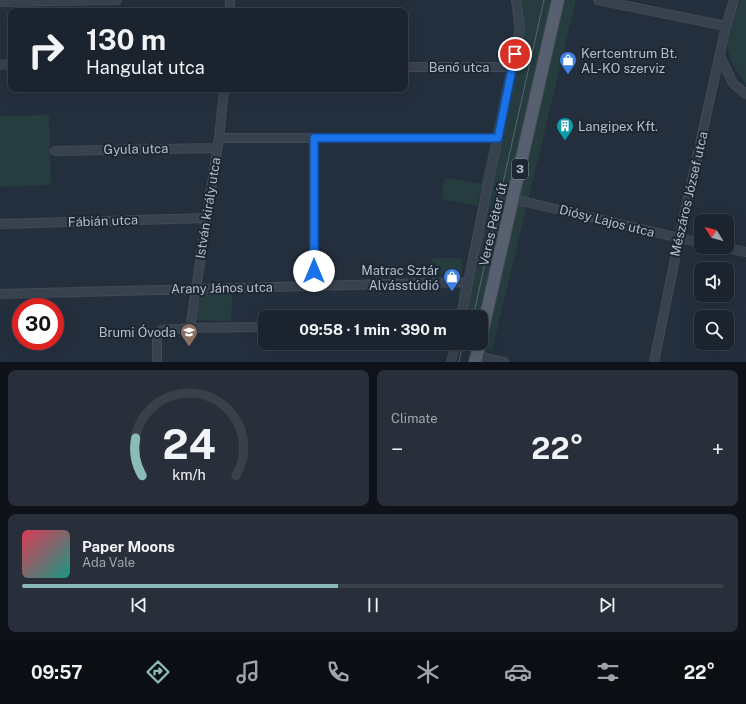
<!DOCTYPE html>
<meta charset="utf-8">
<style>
:root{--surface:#1b232e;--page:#282f3a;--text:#f1f3f6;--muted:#a0a4aa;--line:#39404a;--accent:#8bbbb9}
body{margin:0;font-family:"Public Sans",sans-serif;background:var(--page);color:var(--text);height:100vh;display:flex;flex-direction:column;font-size:15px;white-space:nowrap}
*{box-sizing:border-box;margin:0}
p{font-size:13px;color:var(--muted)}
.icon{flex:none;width:22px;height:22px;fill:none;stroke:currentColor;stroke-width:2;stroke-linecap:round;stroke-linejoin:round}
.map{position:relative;height:362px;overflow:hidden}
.drawer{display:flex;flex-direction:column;gap:8px;padding:8px;background:#0f1319;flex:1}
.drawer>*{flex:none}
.banner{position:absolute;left:8px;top:8px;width:400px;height:84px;border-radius:8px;box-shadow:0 4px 16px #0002,0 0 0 1px var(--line);background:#1b232e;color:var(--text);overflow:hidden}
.needle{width:26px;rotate:307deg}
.tools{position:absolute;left:694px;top:214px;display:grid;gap:8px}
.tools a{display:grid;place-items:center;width:40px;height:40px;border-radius:8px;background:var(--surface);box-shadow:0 4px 16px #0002,0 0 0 1px var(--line);font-size:20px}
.speed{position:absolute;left:12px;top:298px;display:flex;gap:8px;font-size:20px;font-weight:700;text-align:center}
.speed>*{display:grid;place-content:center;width:52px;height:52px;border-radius:50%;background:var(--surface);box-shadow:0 4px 16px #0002,0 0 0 1px var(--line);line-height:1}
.speed .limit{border:6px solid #d22;background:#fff;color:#111}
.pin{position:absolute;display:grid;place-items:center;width:34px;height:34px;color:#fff;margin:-17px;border:2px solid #fff;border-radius:50%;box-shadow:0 1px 4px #0007}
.me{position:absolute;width:44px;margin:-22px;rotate:0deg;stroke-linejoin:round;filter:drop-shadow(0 0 3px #0008)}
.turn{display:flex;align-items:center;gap:14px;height:84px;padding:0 12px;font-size:18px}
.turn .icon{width:52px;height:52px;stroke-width:2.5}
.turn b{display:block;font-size:28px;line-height:34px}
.big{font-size:30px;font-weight:700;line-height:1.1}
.drawer .widget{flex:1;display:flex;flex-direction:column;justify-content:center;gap:6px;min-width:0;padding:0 14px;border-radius:8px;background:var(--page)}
.drawer .dial{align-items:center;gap:0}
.dial svg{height:104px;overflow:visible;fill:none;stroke:var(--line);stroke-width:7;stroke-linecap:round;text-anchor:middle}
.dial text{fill:var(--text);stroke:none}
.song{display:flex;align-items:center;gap:12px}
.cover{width:48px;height:48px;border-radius:6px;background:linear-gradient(135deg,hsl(350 70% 55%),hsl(170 70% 35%))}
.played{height:4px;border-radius:2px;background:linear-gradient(90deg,var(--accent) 45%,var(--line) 45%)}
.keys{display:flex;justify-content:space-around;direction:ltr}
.heat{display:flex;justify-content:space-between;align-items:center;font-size:22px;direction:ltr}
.drawer .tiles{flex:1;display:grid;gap:8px;grid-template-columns:1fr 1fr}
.widget:last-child{grid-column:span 2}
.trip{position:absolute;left:258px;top:310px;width:230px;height:40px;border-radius:8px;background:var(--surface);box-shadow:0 4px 16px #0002,0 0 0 1px var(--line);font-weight:700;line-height:40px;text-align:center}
.menu{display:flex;height:64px;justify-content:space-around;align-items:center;background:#0b0e12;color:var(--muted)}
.menu .icon{width:28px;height:28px}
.menu .selected{color:var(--accent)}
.menu b{font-size:18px;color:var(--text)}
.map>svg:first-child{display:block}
</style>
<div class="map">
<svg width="746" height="362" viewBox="0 0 746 362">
<rect width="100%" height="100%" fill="#242f3e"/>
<path fill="#263c3f" d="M 512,0 L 576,0 L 492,351 L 456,343 L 481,343 L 481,317 L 457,317 L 459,290 L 458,278 L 466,278 L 481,186 L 477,206 L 441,199 L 445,178 L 481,184 L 515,30 L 513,26 Z
M 741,0 L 746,0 L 746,84 C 723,56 719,30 741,0 Z
M 49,115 L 51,185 L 0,187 L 0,116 Z
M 432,258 L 462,258 L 462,273 L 432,273 Z
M 233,292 L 231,321 L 196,320 L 201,293 Z"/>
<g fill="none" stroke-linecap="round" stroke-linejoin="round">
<defs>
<path id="minor" d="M 598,0 L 726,26
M 0,2 L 117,0
M 230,11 L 230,0
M 720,56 L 733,83 L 746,94
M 0,65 L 11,64
M 405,67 L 513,67
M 219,138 L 498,138
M 55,151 L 217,148
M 513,199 L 701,243
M 0,224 L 207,218
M 720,247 L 746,252
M 314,286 L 314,138
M 0,294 L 468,282
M 461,317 L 520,28 L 516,0
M 190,328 L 219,138 L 224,89
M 477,356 L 504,362
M 157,362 L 157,337 L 162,330 L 190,328 L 265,327
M 451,362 L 456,343
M 654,362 L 679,239 L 726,26 L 734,0"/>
<path id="primary" d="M 481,337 L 558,0
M 475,362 L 480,343"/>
</defs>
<use href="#minor" stroke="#414a57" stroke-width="10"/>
<use href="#primary" stroke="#414a57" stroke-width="14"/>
<use href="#minor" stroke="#38414e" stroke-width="8"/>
<use href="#primary" stroke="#56606e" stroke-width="12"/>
<path stroke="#5a6575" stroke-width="1" d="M 473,317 L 544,0
M 459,362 L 463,343"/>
</g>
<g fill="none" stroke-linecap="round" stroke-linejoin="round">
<defs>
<path id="route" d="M 314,271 L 314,138 L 498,138 L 515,54"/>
</defs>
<use href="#route" stroke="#114b97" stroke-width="10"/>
<use href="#route" stroke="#1a73e8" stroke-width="7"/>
</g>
<defs>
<symbol id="shop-pin" viewBox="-11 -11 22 30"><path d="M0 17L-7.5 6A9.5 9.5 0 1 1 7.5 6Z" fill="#3f7fe0" stroke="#1d2633"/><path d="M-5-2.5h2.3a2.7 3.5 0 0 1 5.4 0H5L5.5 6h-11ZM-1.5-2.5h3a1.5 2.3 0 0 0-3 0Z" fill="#fff"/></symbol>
<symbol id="building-pin" viewBox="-11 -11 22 30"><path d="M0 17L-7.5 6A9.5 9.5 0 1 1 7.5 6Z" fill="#0f9aa8" stroke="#1d2633"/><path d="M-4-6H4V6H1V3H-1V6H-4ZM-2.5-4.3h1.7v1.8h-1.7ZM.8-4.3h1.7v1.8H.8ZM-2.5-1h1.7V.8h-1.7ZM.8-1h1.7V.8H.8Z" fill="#fff"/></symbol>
<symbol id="school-pin" viewBox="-11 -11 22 30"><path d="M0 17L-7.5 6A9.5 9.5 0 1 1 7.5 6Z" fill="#8d6e63" stroke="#1d2633"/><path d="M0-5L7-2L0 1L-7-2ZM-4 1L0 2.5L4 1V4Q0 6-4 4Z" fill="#fff"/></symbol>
</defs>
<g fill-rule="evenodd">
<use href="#shop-pin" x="558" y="50" width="20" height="27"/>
<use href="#building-pin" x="555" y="116" width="20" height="27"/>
<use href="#shop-pin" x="442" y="267" width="20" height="27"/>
<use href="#school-pin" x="179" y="322" width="20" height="27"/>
</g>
<g text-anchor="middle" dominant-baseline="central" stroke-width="4" stroke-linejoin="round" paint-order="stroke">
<rect fill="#1d2633" stroke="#878f9c" stroke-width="1" x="512" y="159" width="16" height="20" rx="3"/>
<g font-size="12" font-weight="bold" fill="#b4bcc9">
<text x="520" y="169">3</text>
</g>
<g font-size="13" fill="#b4bcc9" stroke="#1d2633" text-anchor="start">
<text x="581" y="53">Kertcentrum Bt.<tspan x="581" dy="15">AL-KO szerviz</tspan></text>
<text x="578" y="126">Langipex Kft.</text>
<text x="439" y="270" text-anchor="end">Matrac Sztár<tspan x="439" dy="15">Alvásstúdió</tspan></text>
<text x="176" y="332" text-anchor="end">Brumi Óvoda</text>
</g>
<g font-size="13" fill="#b4bcc9" stroke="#1d2633">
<text x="459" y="67">Benő utca</text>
<text transform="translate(136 149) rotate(-1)">Gyula utca</text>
<text transform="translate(689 194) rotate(-77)">Mészáros József utca</text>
<text transform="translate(208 208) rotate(-81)">István király utca</text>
<text transform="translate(103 221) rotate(-2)">Fábián utca</text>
<text transform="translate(607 221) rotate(14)">Diósy Lajos utca</text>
<text transform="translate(493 224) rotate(-77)">Veres Péter út</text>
<text transform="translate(222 288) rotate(-1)">Arany János utca</text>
</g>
</g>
</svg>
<div class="tools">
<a><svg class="needle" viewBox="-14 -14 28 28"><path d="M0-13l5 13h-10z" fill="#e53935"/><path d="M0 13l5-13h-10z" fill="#a0a4aa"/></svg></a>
<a><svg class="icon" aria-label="sound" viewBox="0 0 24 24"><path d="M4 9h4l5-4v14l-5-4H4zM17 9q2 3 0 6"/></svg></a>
<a><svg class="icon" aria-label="search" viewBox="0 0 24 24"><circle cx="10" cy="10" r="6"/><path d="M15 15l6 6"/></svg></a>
</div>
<div class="speed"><div class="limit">30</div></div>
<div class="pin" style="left:515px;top:54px;background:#d93025"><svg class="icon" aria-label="arrive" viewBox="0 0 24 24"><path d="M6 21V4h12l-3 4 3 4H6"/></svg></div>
<svg class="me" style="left:314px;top:271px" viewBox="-20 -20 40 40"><circle r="19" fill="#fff"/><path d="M0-13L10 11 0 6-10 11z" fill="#1a73e8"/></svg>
<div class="trip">09:58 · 1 min · 390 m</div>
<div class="banner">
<div class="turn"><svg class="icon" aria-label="right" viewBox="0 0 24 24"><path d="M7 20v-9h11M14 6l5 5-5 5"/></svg><div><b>130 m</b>Hangulat utca</div></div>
</div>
</div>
<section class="drawer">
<div class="tiles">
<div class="widget dial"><svg viewBox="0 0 100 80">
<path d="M14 69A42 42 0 1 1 86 69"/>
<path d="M14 69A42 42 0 0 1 9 40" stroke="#8bbbb9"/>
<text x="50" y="56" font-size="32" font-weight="700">24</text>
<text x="50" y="72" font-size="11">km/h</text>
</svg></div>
<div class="widget"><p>Climate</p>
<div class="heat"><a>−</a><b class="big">22°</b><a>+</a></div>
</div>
<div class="widget">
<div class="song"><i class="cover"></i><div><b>Paper Moons</b><p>Ada Vale</p></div></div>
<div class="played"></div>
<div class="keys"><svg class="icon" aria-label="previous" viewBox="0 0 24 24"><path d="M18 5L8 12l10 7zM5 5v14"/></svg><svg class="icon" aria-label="pause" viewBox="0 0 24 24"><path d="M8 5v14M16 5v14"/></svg><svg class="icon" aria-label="next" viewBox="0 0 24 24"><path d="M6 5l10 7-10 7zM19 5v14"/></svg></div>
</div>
</div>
</section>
<nav class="menu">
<b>09:57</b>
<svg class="icon selected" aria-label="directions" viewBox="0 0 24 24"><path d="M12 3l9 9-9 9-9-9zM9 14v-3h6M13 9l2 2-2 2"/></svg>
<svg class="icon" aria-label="music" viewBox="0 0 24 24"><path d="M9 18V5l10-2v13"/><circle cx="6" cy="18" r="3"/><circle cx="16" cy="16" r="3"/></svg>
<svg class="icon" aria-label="phone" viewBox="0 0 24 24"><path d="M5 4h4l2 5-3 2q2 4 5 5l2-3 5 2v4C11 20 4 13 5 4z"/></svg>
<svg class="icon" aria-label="climate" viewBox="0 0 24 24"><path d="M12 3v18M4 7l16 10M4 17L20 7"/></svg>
<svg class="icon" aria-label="car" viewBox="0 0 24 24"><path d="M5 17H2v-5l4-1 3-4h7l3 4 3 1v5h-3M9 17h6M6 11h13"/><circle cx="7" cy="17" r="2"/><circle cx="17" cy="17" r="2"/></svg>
<svg class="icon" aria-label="filters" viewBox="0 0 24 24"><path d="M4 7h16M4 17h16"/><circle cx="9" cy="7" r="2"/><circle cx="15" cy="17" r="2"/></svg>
<b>22°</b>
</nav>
